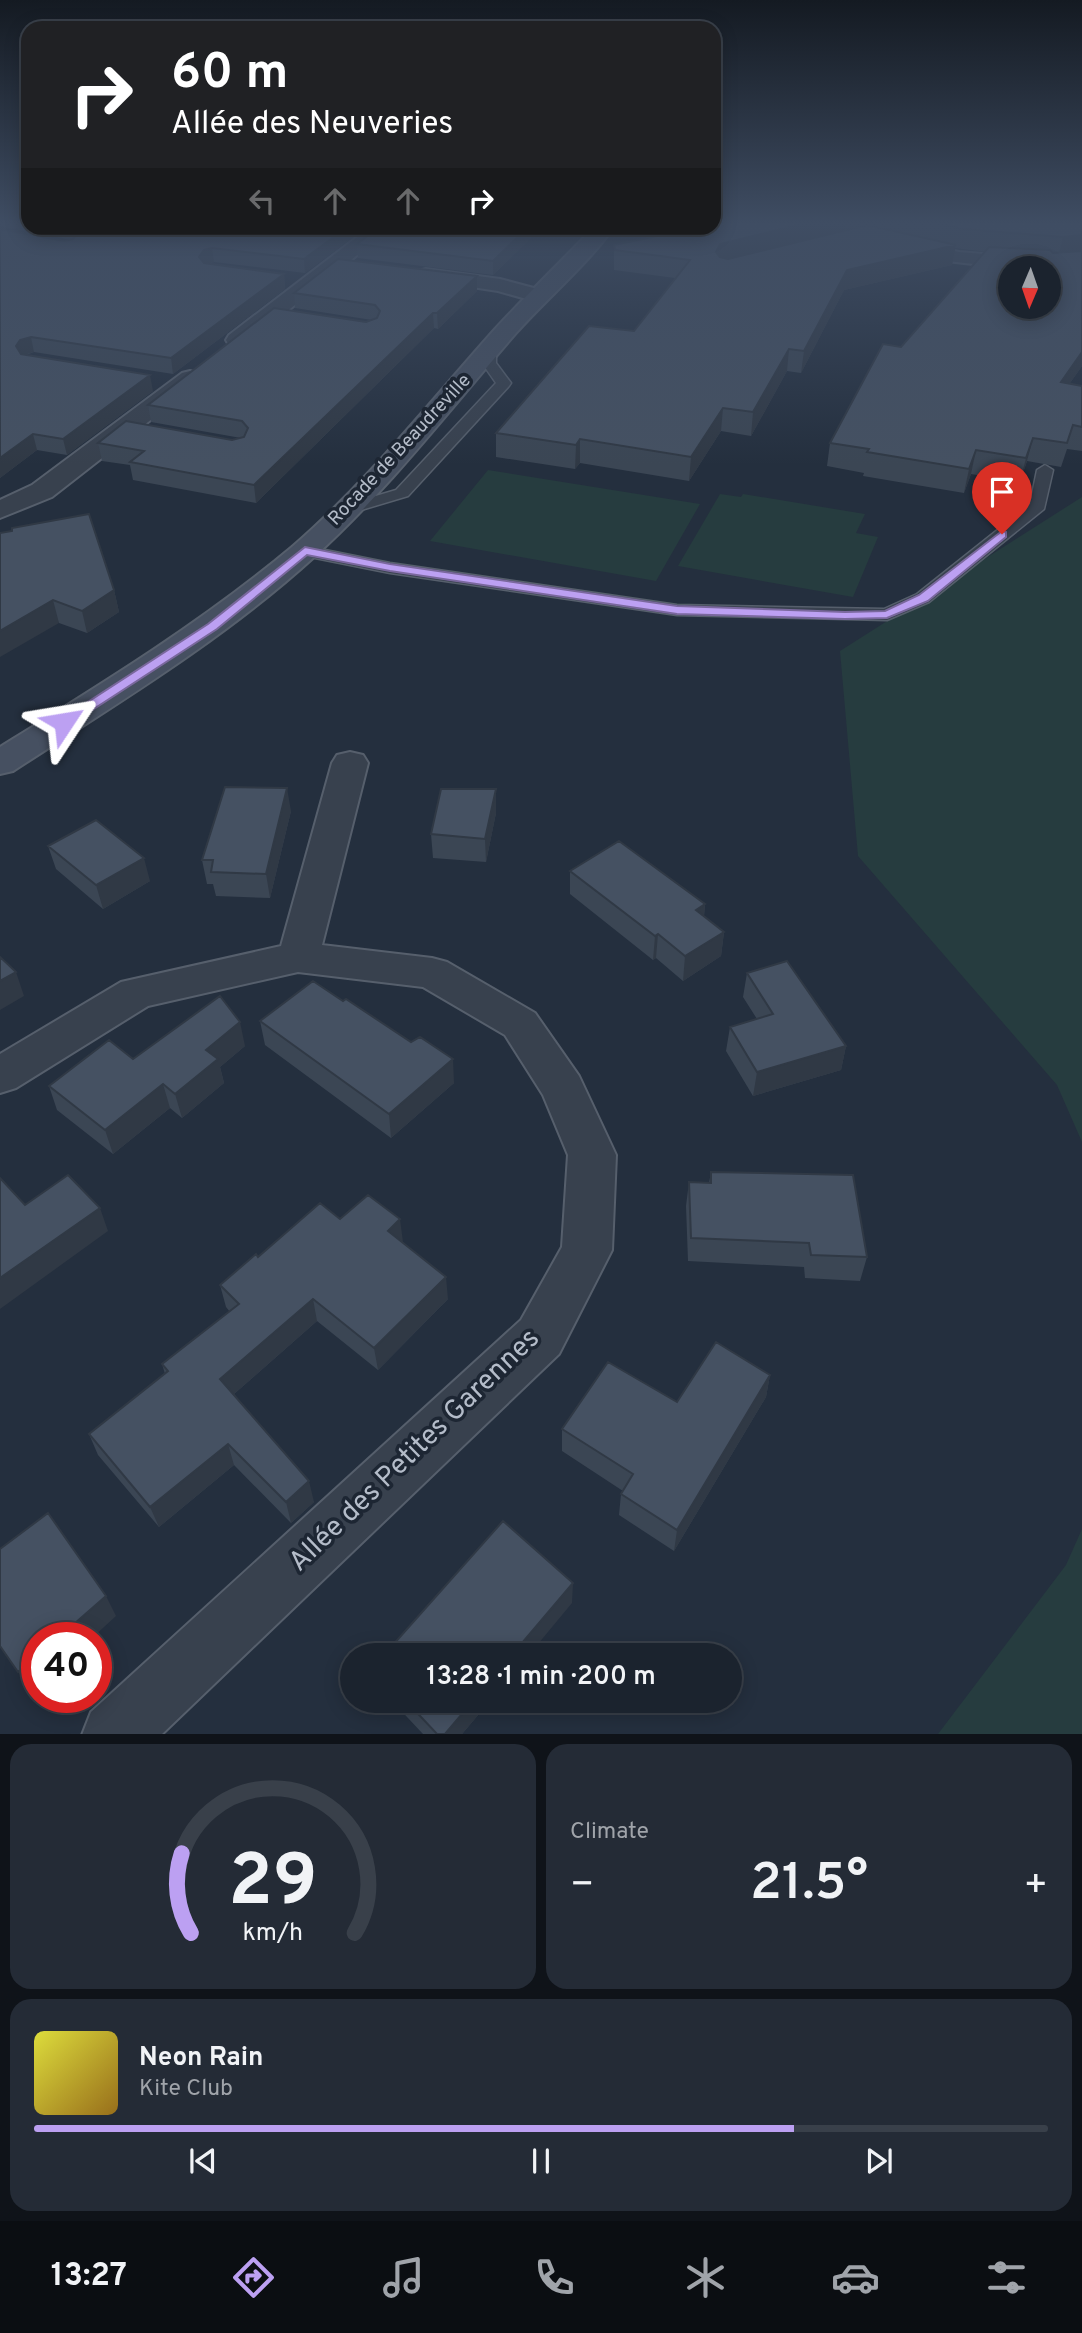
<!DOCTYPE html>
<meta charset="utf-8">
<style>
:root{--surface:#1b232e;--page:#242b36;--text:#f1f3f6;--muted:#a0a4aa;--line:#39404a;--accent:#bca0f2}
body{margin:0;font-family:Overpass,sans-serif;background:var(--page);color:var(--text);height:100vh;display:flex;flex-direction:column;font-size:26px;white-space:nowrap}
*{box-sizing:border-box;margin:0}
p{font-size:23px;color:var(--muted)}
.icon{flex:none;width:38px;height:38px;fill:none;stroke:currentColor;stroke-width:2;stroke-linecap:round;stroke-linejoin:round}
.map{position:relative;height:1734px;overflow:hidden}
.details{display:flex;flex-direction:column;gap:10px;padding:10px;background:#0f1319;flex:1}
.details>*{flex:none}
.hud{position:absolute;left:21px;top:21px;width:700px;height:214px;border-radius:21px;box-shadow:0 4px 18px #0003,0 0 0 2px var(--line);background:#202124;color:#fff;overflow:hidden}
.needle{width:46px;rotate:182deg}
.buttons{position:absolute;left:998px;top:256px;display:grid;gap:14px}
.buttons a{display:grid;place-items:center;width:63px;height:63px;border-radius:50%;background:var(--surface);box-shadow:0 4px 18px #0003,0 0 0 2px var(--line);font-size:35px}
.speed{position:absolute;left:21px;top:1622px;display:flex;gap:14px;font-size:35px;font-weight:700;text-align:center}
.speed>*{display:grid;place-content:center;width:91px;height:91px;border-radius:50%;background:var(--surface);box-shadow:0 4px 18px #0003,0 0 0 2px var(--line);line-height:1}
.speed .limit{border:10px solid #d22;background:#fff;color:#111}
.pin{position:absolute;display:grid;place-items:center;width:60px;height:60px;color:#fff;margin:-72px -30px;border-radius:50% 50% 50% 0;rotate:-45deg;box-shadow:0 0 7px #0007}
.pin .icon{rotate:45deg}
.me{position:absolute;width:77px;margin:-38px;rotate:57deg;stroke-linejoin:round;filter:drop-shadow(0 0 5px #0008)}
.turn{display:flex;align-items:center;gap:24px;height:147px;padding:0 35px;font-size:32px}
.turn .icon{width:91px;height:91px;stroke-width:2.5}
.turn b{display:block;font-size:49px;line-height:60px}
.lanes{display:flex;align-items:center;height:66px;padding:0 35px;background:#0003;justify-content:center;gap:35px;direction:ltr}
.lanes .off{opacity:.35}
.big{font-size:52px;font-weight:600;line-height:1.1}
.details .widget{flex:1;display:flex;flex-direction:column;justify-content:center;gap:10px;min-width:0;padding:0 24px;border-radius:21px;background:var(--page)}
.details .dial{align-items:center;gap:0}
.dial svg{height:182px;overflow:visible;fill:none;stroke:var(--line);stroke-width:7;stroke-linecap:round;text-anchor:middle}
.dial text{fill:var(--text);stroke:none}
.song{display:flex;align-items:center;gap:21px}
.cover{width:84px;height:84px;border-radius:10px;background:linear-gradient(135deg,hsl(60 70% 55%),hsl(40 70% 35%))}
.played{height:7px;border-radius:4px;background:linear-gradient(90deg,var(--accent) 75%,var(--line) 75%)}
.keys{display:flex;justify-content:space-around;direction:ltr}
.heat{display:flex;justify-content:space-between;align-items:center;font-size:38px;direction:ltr}
.details .tiles{flex:1;display:grid;gap:10px;grid-template-columns:1fr 1fr}
.widget:last-child{grid-column:span 2}
.trip{position:absolute;left:340px;top:1643px;width:402px;height:70px;border-radius:35px;background:var(--surface);box-shadow:0 4px 18px #0003,0 0 0 2px var(--line);font-weight:600;line-height:70px;text-align:center}
.dock{display:flex;height:112px;justify-content:space-around;align-items:center;background:#0b0e12;color:var(--muted)}
.dock .icon{width:49px;height:49px}
.dock .on{color:var(--accent)}
.dock b{font-size:32px;color:var(--text)}
.map>svg:first-child{display:block}
</style>
<div class="map">
<svg width="1082" height="1735" viewBox="0 0 1082 1735">
<rect width="100%" height="100%" fill="#242f3e"/>
<path fill="#263c3f" d="M 488,470 L 700,504 L 656,581 L 430,541 Z
M 720,494 L 741,497 L 743,494 L 865,514 L 856,533 L 878,537 L 853,597 L 678,566 Z
M 1082,497 L 1082,1142 L 1057,1085 L 858,856 L 840,651 Z
M 1082,1529 L 1082,1734 L 938,1734 L 1066,1565 Z"/>
<g fill="none" stroke-linecap="round" stroke-linejoin="round">
<defs>
<path id="lane" d="M 489,349 L 496,353 L 496,363 L 511,383 L 509,386 L 408,496 L 348,514 L 342,512 L 340,509 L 342,506 L 396,490 L 496,383 L 482,363 L 482,353 Z
M 1045,465 L 1053,470 L 1044,509 L 929,602 L 887,620 L 677,615 L 390,573 L 305,556 L 296,551 L 305,546 L 390,563 L 677,605 L 884,609 L 917,594 L 1030,504 L 1037,470 Z"/>
<path id="street" d="M 836,222 L 858,222 L 871,232 L 959,252 L 1058,260 L 1082,256 L 1082,268 L 1048,271 L 1048,268 C 1003,268 864,260 836,222 Z
M 369,228 L 391,228 L 245,345 L 229,345 L 226,340 L 229,335 Z
M 426,269 L 500,279 L 545,291 L 548,296 L 545,301 L 537,302 L 498,291 L 419,279 L 416,275 L 419,271 Z
M 190,371 L 198,373 L 202,378 L 198,383 L 52,497 L 0,518 L 0,500 L 32,485 L 182,373 Z
M 350,752 L 363,755 L 368,763 L 322,945 L 432,958 L 447,962 L 535,1013 L 579,1076 L 616,1155 L 612,1250 L 559,1354 L 161,1735 L 82,1735 L 91,1712 L 521,1320 L 562,1247 L 568,1155 L 543,1095 L 505,1035 L 423,987 L 298,972 L 148,1006 L 16,1088 L 0,1093 L 0,1054 L 121,982 L 281,946 L 332,763 L 337,755 Z"/>
<path id="secondary" d="M 593,228 L 613,228 C 586,266 547,298 516,333 C 450,409 389,489 314,557 C 223,640 116,704 13,771 L 0,774 L 0,747 C 100,685 201,623 292,547 C 364,485 424,409 487,338 C 521,300 558,265 593,228 Z"/>
</defs>
<use href="#lane" stroke="#565f6c" stroke-width="3"/>
<use href="#street" stroke="#565f6c" stroke-width="4"/>
<use href="#secondary" stroke="#565f6c" stroke-width="4"/>
<use href="#lane" fill="#38414e" fill-rule="evenodd"/>
<use href="#street" fill="#38414e" fill-rule="evenodd"/>
<use href="#secondary" fill="#465061" fill-rule="evenodd"/>
</g>
<path fill="#3b4654" fill-rule="evenodd" d="M 0,222 L 28,222 L 28,228 L 365,228 L 305,273 L 214,262 L 209,264 L 284,274 L 285,289 L 173,374 L 34,352 L 26,355 L 153,391 L 67,455 L 37,450 L 0,478 L 0,229 L 64,241 L 72,240 L 0,226 Z
M 722,222 L 845,222 L 844,230 L 866,225 L 862,222 L 1082,222 L 1082,366 L 1070,383 L 1082,386 L 1082,451 L 1067,449 L 1061,467 L 1027,461 L 1020,482 L 971,474 L 964,493 L 863,476 L 864,473 L 827,466 L 830,443 L 901,347 L 986,252 L 955,248 L 952,265 L 844,290 L 801,373 L 787,371 L 751,436 L 721,431 L 689,481 L 580,463 L 575,469 L 496,457 L 496,433 L 634,331 L 675,278 L 614,270 L 614,245 ZM 1010,268 L 1048,268 L 1048,306 L 1010,306 Z
M 378,228 L 531,228 L 531,238 L 493,275 L 358,258 L 357,244 Z
M 477,291 L 438,329 L 434,328 L 256,503 L 133,480 L 130,465 L 102,461 L 98,443 L 232,440 L 241,438 L 151,422 L 148,405 L 372,320 L 295,308 L 294,293 Z
M 0,533 L 114,590 L 119,612 L 87,633 L 59,623 Z
M 291,811 L 270,898 L 216,896 L 213,884 L 207,884 L 202,860 Z
M 496,813 L 486,862 L 433,858 L 431,834 Z
M 48,846 L 150,881 L 103,909 L 56,869 Z
M 570,871 L 705,904 L 704,916 L 724,932 L 721,956 L 683,981 L 656,958 L 653,960 L 570,894 Z
M 747,973 L 846,1046 L 841,1070 L 753,1096 L 726,1051 L 730,1027 L 757,1019 L 743,997 Z
M 343,1001 L 411,1042 L 454,1083 L 391,1138 L 265,1045 L 260,1021 Z
M 245,1046 L 220,1067 L 224,1083 L 182,1118 L 170,1108 L 113,1154 L 57,1110 L 49,1086 L 133,1059 Z
M 711,1172 L 867,1257 L 860,1281 L 805,1278 L 804,1267 L 688,1261 L 686,1206 L 689,1182 L 709,1183 Z
M 340,1219 L 403,1242 L 448,1299 L 378,1370 L 317,1321 L 234,1394 L 314,1502 L 291,1523 L 234,1465 L 159,1527 L 98,1455 L 89,1434 L 165,1374 L 162,1364 L 230,1312 L 226,1307 L 220,1285 L 258,1257 Z
M 770,1375 L 766,1397 L 674,1551 L 619,1515 L 621,1494 L 623,1491 L 562,1451 L 562,1429 L 677,1402 Z
M 392,1701 L 490,1701 L 462,1734 L 423,1734 Z"/>
<path fill="#303945" d="M 810,222 L 845,222 L 844,233 L 718,264 L 716,252 L 720,244 Z
M 346,228 L 365,228 L 305,273 L 304,259 Z
M 527,228 L 531,228 L 531,238 L 493,275 L 493,261 Z
M 1082,235 L 1082,254 L 1058,257 L 1063,237 Z
M 956,245 L 952,265 L 844,290 L 801,373 L 804,351 L 847,270 Z
M 212,248 L 214,262 L 206,264 L 201,271 L 199,257 L 204,250 Z
M 284,274 L 285,289 L 173,374 L 171,358 Z
M 477,276 L 477,291 L 438,329 L 437,313 Z
M 433,313 L 434,328 L 256,503 L 254,485 Z
M 31,337 L 34,352 L 24,355 L 19,362 L 16,346 L 20,340 Z
M 789,349 L 787,371 L 751,436 L 753,412 Z
M 1082,352 L 1082,366 L 1055,404 L 1061,382 Z
M 150,375 L 153,391 L 67,455 L 63,439 Z
M 723,408 L 721,431 L 689,481 L 691,457 Z
M 33,434 L 37,450 L 0,478 L 0,458 Z
M 1033,438 L 1027,461 L 1020,482 L 1026,458 Z
M 580,439 L 580,463 L 575,469 L 576,445 Z
M 976,450 L 971,474 L 964,493 L 969,469 Z
M 114,590 L 119,612 L 87,633 L 82,611 Z
M 53,600 L 59,623 L 0,657 L 0,631 Z
M 287,788 L 291,811 L 270,898 L 266,874 Z
M 496,789 L 496,813 L 486,862 L 485,839 Z
M 144,858 L 150,881 L 103,909 L 96,885 Z
M 705,904 L 703,928 L 696,910 Z
M 724,932 L 721,956 L 683,981 L 685,956 Z
M 658,934 L 656,958 L 653,960 L 655,936 Z
M 16,972 L 24,996 L 0,1010 L 0,981 Z
M 240,1022 L 245,1046 L 220,1067 L 224,1083 L 182,1118 L 175,1094 L 206,1050 Z
M 846,1046 L 841,1070 L 753,1096 L 757,1072 Z
M 453,1059 L 454,1083 L 391,1138 L 389,1114 Z
M 163,1084 L 170,1108 L 113,1154 L 105,1130 Z
M 100,1208 L 108,1231 L 0,1309 L 0,1278 Z
M 400,1219 L 403,1242 L 390,1254 L 388,1231 Z
M 446,1277 L 448,1299 L 378,1370 L 374,1348 Z
M 313,1299 L 317,1321 L 226,1401 L 220,1379 Z
M 770,1375 L 766,1397 L 674,1551 L 677,1530 Z
M 228,1444 L 234,1465 L 159,1527 L 150,1507 Z
M 309,1481 L 314,1502 L 291,1523 L 286,1502 Z
M 573,1583 L 572,1603 L 528,1656 L 511,1656 Z
M 106,1596 L 116,1616 L 92,1638 L 58,1638 Z
M 37,1656 L 37,1686 L 31,1691 L 18,1672 Z
M 473,1701 L 490,1701 L 462,1734 L 445,1734 Z"/>
<path fill="#455162" stroke="#303945" stroke-width="2" fill-rule="evenodd" d="M 722,222 L 810,222 L 720,244 L 716,252 L 720,257 L 728,259 L 867,225 L 956,245 L 847,270 L 804,351 L 789,349 L 753,412 L 723,408 L 691,457 L 580,439 L 576,445 L 496,433 L 589,326 L 634,331 L 690,260 L 615,250 L 614,245 L 696,228 L 714,228 L 714,224 Z
M 930,222 L 1082,222 L 1082,235 L 1063,237 L 963,229 Z
M 74,228 L 346,228 L 304,259 L 212,248 L 204,250 L 199,257 L 204,263 L 284,274 L 171,358 L 31,337 L 20,340 L 16,346 L 21,354 L 150,375 L 63,439 L 33,434 L 0,458 L 0,229 L 64,241 L 73,239 L 78,233 Z
M 378,228 L 527,228 L 493,261 L 357,244 Z
M 989,247 L 1050,250 L 1053,253 L 1082,251 L 1082,352 L 1061,382 L 1082,386 L 1082,427 L 1073,425 L 1067,443 L 1033,438 L 1026,458 L 976,450 L 969,469 L 867,452 L 869,449 L 830,443 L 883,344 L 901,347 ZM 1010,268 L 1048,268 L 1048,282 L 1053,281 L 1057,284 L 1048,298 L 1048,306 L 1010,306 Z
M 338,259 L 477,276 L 437,313 L 433,313 L 254,485 L 130,462 L 144,451 L 98,443 L 126,421 L 232,440 L 244,437 L 248,428 L 242,421 L 148,405 L 274,308 L 366,322 L 377,318 L 380,311 L 375,305 L 294,293 Z
M 89,514 L 114,590 L 82,611 L 53,600 L 0,631 L 0,533 L 12,531 L 12,528 Z
M 225,787 L 287,788 L 266,874 L 211,872 L 213,860 L 202,860 Z
M 441,789 L 496,789 L 485,839 L 431,834 Z
M 96,820 L 144,858 L 96,885 L 48,846 Z
M 619,841 L 705,904 L 696,910 L 724,932 L 685,956 L 658,934 L 655,936 L 570,871 Z
M 0,957 L 16,972 L 0,981 Z
M 787,961 L 846,1046 L 757,1072 L 730,1027 L 773,1014 L 747,973 Z
M 313,981 L 343,1001 L 346,999 L 411,1042 L 420,1037 L 453,1059 L 389,1114 L 260,1021 Z
M 220,996 L 240,1022 L 206,1050 L 218,1059 L 175,1094 L 163,1084 L 105,1130 L 49,1086 L 109,1040 L 133,1059 Z
M 711,1172 L 853,1175 L 867,1257 L 811,1255 L 809,1243 L 691,1238 L 689,1182 L 711,1183 Z
M 68,1175 L 100,1208 L 0,1278 L 0,1178 L 25,1205 Z
M 368,1195 L 400,1219 L 388,1231 L 446,1277 L 374,1348 L 313,1299 L 220,1379 L 309,1481 L 286,1502 L 228,1444 L 150,1507 L 89,1434 L 168,1371 L 162,1364 L 239,1304 L 220,1285 L 256,1254 L 258,1257 L 320,1203 L 340,1219 Z
M 716,1342 L 770,1375 L 677,1530 L 621,1494 L 633,1474 L 562,1429 L 608,1362 L 677,1402 Z
M 48,1513 L 106,1596 L 58,1638 L 37,1638 L 37,1656 L 18,1672 L 0,1646 L 0,1549 Z
M 503,1521 L 573,1583 L 511,1656 L 383,1656 Z
M 406,1701 L 473,1701 L 445,1734 L 437,1734 Z"/>
<linearGradient id="sky" x2="0" y2="1"><stop stop-color="#141a22"/><stop offset="0.48" stop-color="#3f4d63"/><stop offset="1" stop-color="#3f4d63" stop-opacity="0"/></linearGradient>
<rect width="1082" height="465" fill="url(#sky)"/>
<path fill="#bca0f2" stroke="#7a689d" stroke-width="2" d="M 1002,531 L 1006,532 L 1006,537 L 928,601 L 887,618 L 845,619 L 677,614 L 390,571 L 307,555 L 217,629 L 69,725 L 64,726 L 57,722 L 208,624 L 305,547 L 390,564 L 677,606 L 845,612 L 885,611 L 919,595 Z"/>
<g text-anchor="middle" dominant-baseline="central" stroke-width="7" stroke-linejoin="round" paint-order="stroke">
<g font-size="19" fill="#b4bcc9" stroke="#1d2633">
<text transform="translate(400 450) rotate(-47)">Rocade de Beaudreville</text>
</g>
<g font-size="28" fill="#b4bcc9" stroke="#1d2633">
<text transform="translate(415 1451) rotate(-44)">Allée des Petites Garennes</text>
</g>
</g>
</svg>
<div class="buttons">
<a><svg class="needle" viewBox="-14 -14 28 28"><path d="M0-13l5 13h-10z" fill="#e53935"/><path d="M0 13l5-13h-10z" fill="#a0a4aa"/></svg></a>
</div>
<div class="speed"><div class="limit">40</div></div>
<div class="pin" style="left:1002px;top:534px;background:#d93025"><svg class="icon" aria-label="arrive" viewBox="0 0 24 24"><path d="M6 21V4h12l-3 4 3 4H6"/></svg></div>
<svg class="me" style="left:64px;top:722px" viewBox="-20 -20 40 40"><path d="M0-17L14 15 0 8-14 15z" fill="#bca0f2" stroke="#fff" stroke-width="4"/></svg>
<div class="trip">13:28 · 1 min · 200 m</div>
<div class="hud">
<div class="turn"><svg class="icon" aria-label="right" viewBox="0 0 24 24"><path d="M7 20v-9h11M14 6l5 5-5 5"/></svg><div><b>60 m</b>Allée des Neuveries</div></div>
<div class="lanes"><svg class="icon off" aria-label="left" viewBox="0 0 24 24"><path d="M17 20v-9H6M10 6l-5 5 5 5"/></svg><svg class="icon off" aria-label="ahead" viewBox="0 0 24 24"><path d="M12 20V5M6 11l6-6 6 6"/></svg><svg class="icon off" aria-label="ahead" viewBox="0 0 24 24"><path d="M12 20V5M6 11l6-6 6 6"/></svg><svg class="icon" aria-label="right" viewBox="0 0 24 24"><path d="M7 20v-9h11M14 6l5 5-5 5"/></svg></div>
</div>
</div>
<section class="details">
<div class="tiles">
<div class="widget dial"><svg viewBox="0 0 100 80">
<path d="M14 69A42 42 0 1 1 86 69"/>
<path d="M14 69A42 42 0 0 1 10 34" stroke="#bca0f2"/>
<text x="50" y="56" font-size="32" font-weight="700">29</text>
<text x="50" y="72" font-size="11">km/h</text>
</svg></div>
<div class="widget"><p>Climate</p>
<div class="heat"><a>−</a><b class="big">21.5°</b><a>+</a></div>
</div>
<div class="widget">
<div class="song"><i class="cover"></i><div><b>Neon Rain</b><p>Kite Club</p></div></div>
<div class="played"></div>
<div class="keys"><svg class="icon" aria-label="previous" viewBox="0 0 24 24"><path d="M18 5L8 12l10 7zM5 5v14"/></svg><svg class="icon" aria-label="pause" viewBox="0 0 24 24"><path d="M8 5v14M16 5v14"/></svg><svg class="icon" aria-label="next" viewBox="0 0 24 24"><path d="M6 5l10 7-10 7zM19 5v14"/></svg></div>
</div>
</div>
</section>
<nav class="dock">
<b>13:27</b>
<svg class="icon on" aria-label="directions" viewBox="0 0 24 24"><path d="M12 3l9 9-9 9-9-9zM9 14v-3h6M13 9l2 2-2 2"/></svg>
<svg class="icon" aria-label="music" viewBox="0 0 24 24"><path d="M9 18V5l10-2v13"/><circle cx="6" cy="18" r="3"/><circle cx="16" cy="16" r="3"/></svg>
<svg class="icon" aria-label="phone" viewBox="0 0 24 24"><path d="M5 4h4l2 5-3 2q2 4 5 5l2-3 5 2v4C11 20 4 13 5 4z"/></svg>
<svg class="icon" aria-label="climate" viewBox="0 0 24 24"><path d="M12 3v18M4 7l16 10M4 17L20 7"/></svg>
<svg class="icon" aria-label="car" viewBox="0 0 24 24"><path d="M5 17H2v-5l4-1 3-4h7l3 4 3 1v5h-3M9 17h6M6 11h13"/><circle cx="7" cy="17" r="2"/><circle cx="17" cy="17" r="2"/></svg>
<svg class="icon" aria-label="filters" viewBox="0 0 24 24"><path d="M4 7h16M4 17h16"/><circle cx="9" cy="7" r="2"/><circle cx="15" cy="17" r="2"/></svg>
</nav>
